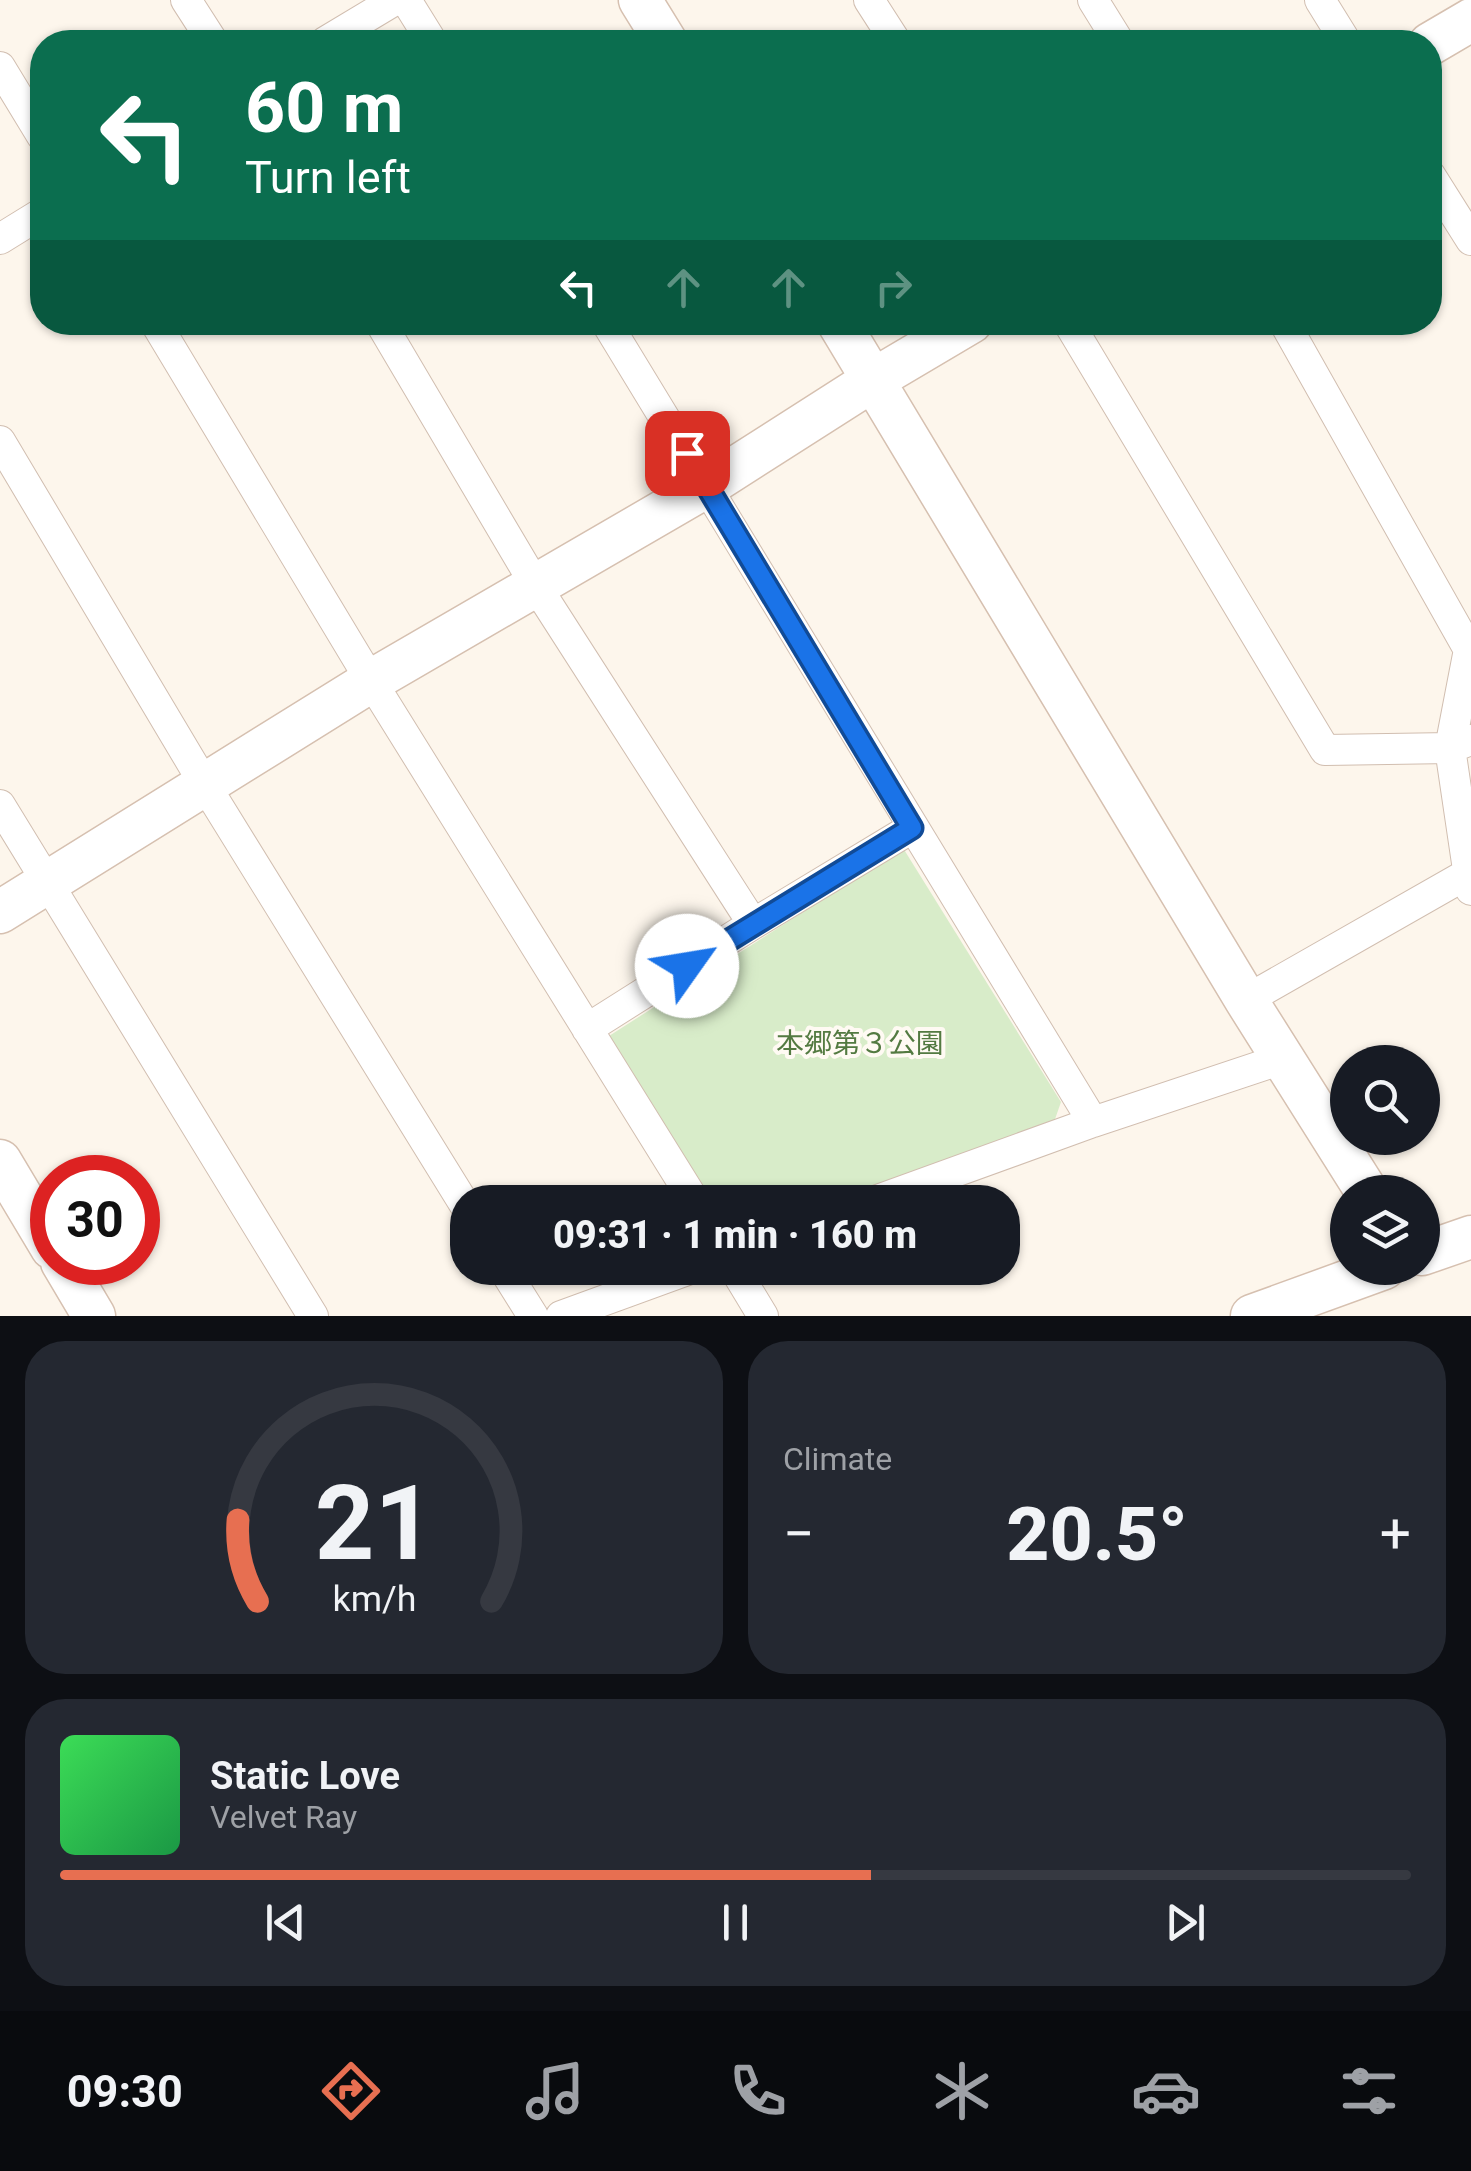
<!DOCTYPE html>
<meta charset="utf-8">
<style>
:root{--surface:#171b24;--page:#242831;--text:#f1f3f6;--muted:#9ea1a6;--line:#363941;--accent:#e76f51}
body{margin:0;font-family:Roboto,"Noto Sans JP",sans-serif;background:var(--page);color:var(--text);height:100vh;display:flex;flex-direction:column;font-size:38px;white-space:nowrap}
*{box-sizing:border-box;margin:0}
p{font-size:32px;color:var(--muted)}
.icon{flex:none;width:55px;height:55px;fill:none;stroke:currentColor;stroke-width:2;stroke-linecap:round;stroke-linejoin:round}
.map{position:relative;height:1316px;overflow:hidden}
.details{display:flex;flex-direction:column;gap:25px;padding:25px;background:#0d0f14;flex:1}
.details>*{flex:none}
.hud{position:absolute;left:30px;top:30px;width:1412px;height:305px;border-radius:40px;box-shadow:0 2px 8px #0004;background:#0b6e4f;color:#fff;overflow:hidden}
.controls{position:absolute;left:1330px;top:1045px;display:grid;gap:20px}
.controls a{display:grid;place-items:center;width:110px;height:110px;border-radius:50%;background:var(--surface);box-shadow:0 2px 8px #0004;font-size:50px}
.speed{position:absolute;left:30px;top:1155px;display:flex;gap:20px;font-size:50px;font-weight:700;text-align:center}
.speed>*{display:grid;place-content:center;width:130px;height:130px;border-radius:50%;background:var(--surface);box-shadow:0 2px 8px #0004;line-height:1}
.speed .limit{border:15px solid #d22;background:#fff;color:#111}
.pin{position:absolute;display:grid;place-items:center;width:85px;height:85px;color:#fff;margin:-42px;border-radius:20px;box-shadow:0 5px 15px #0006}
.me{position:absolute;width:110px;margin:-55px;rotate:58deg;stroke-linejoin:round;filter:drop-shadow(0 0 8px #0008)}
.turn{display:flex;align-items:center;gap:35px;height:210px;padding:0 50px;font-size:45px}
.turn .icon{width:130px;height:130px;stroke-width:2.5}
.turn b{display:block;font-size:70px;line-height:85px}
.lanes{display:flex;align-items:center;height:95px;padding:0 50px;background:#0003;justify-content:center;gap:50px;direction:ltr}
.lanes .off{opacity:.35}
.big{font-size:75px;font-weight:800;line-height:1.1}
.details .tile{flex:1;display:flex;flex-direction:column;justify-content:center;gap:15px;min-width:0;padding:0 35px;border-radius:40px;background:var(--page)}
.details .dial{align-items:center;gap:0}
.dial svg{height:260px;overflow:visible;fill:none;stroke:var(--line);stroke-width:7;stroke-linecap:round;text-anchor:middle}
.dial text{fill:var(--text);stroke:none}
.song{display:flex;align-items:center;gap:30px}
.cover{width:120px;height:120px;border-radius:15px;background:linear-gradient(135deg,hsl(130 70% 55%),hsl(140 70% 35%))}
.played{height:10px;border-radius:5px;background:linear-gradient(90deg,var(--accent) 60%,var(--line) 60%)}
.keys{display:flex;justify-content:space-around;direction:ltr}
.heat{display:flex;justify-content:space-between;align-items:center;font-size:55px;direction:ltr}
.details .tiles{flex:1;display:grid;gap:25px;grid-template-columns:1fr 1fr}
.tile:last-child{grid-column:span 2}
.trip{position:absolute;left:450px;top:1185px;width:570px;height:100px;border-radius:40px;background:var(--surface);box-shadow:0 2px 8px #0004;font-weight:800;line-height:100px;text-align:center}
.tab-bar{display:flex;height:160px;justify-content:space-around;align-items:center;background:#090b0e;color:var(--muted)}
.tab-bar .icon{width:70px;height:70px}
.tab-bar .active{color:var(--accent)}
.tab-bar b{font-size:45px;color:var(--text)}
.map>svg:first-child{display:block}
</style>
<div class="map">
<svg width="1471" height="1316" viewBox="0 0 1471 1316">
<rect width="100%" height="100%" fill="#fdf6ec"/>
<path fill="#d8ecc9" d="M 903,848 L 1061,1102 L 1054,1122 L 832,1202 L 702,1202 L 609,1036 Z"/>
<g fill="none" stroke-linecap="round" stroke-linejoin="round">
<defs>
<path id="street" d="M 186,0 L 213,42
M 406,0 L 432,42
M 869,0 L 896,42
M 1093,0 L 1119,42
M 1320,0 L 1346,42
M 325,42 L 395,0
M 0,67 L 42,136
M 1430,175 L 1471,240
M 0,239 L 42,213
M 155,322 L 371,681 L 695,1202
M 380,322 L 536,586 L 753,924 L 587,1029
M 606,322 L 1093,1122
M 1068,322 L 1325,750 L 1450,748 L 1471,740
M 1284,322 L 1469,650
M 0,441 L 205,785 L 468,1210
M 1471,639 L 1450,748 L 1471,890
M 0,805 L 313,1316
M 753,924 L 912,828
M 1246,1000 L 1469,873
M 872,1202 L 1093,1122 L 1285,1058
M 503,1268 L 533,1316
M 734,1268 L 763,1316
M 561,1316 L 693,1268"/>
<path id="secondary" d="M 640,0 L 666,42
M 1430,44 L 1471,20
M 838,322 L 1246,1000 L 1367,1192
M 0,912 L 371,681 L 707,486 L 873,380 L 971,322
M 0,1161 L 52,1248
M 1422,1254 L 1471,1237
M 62,1262 L 94,1316
M 1252,1316 L 1384,1268"/>
</defs>
<use href="#street" stroke="#d1beb0" stroke-width="32"/>
<use href="#secondary" stroke="#d6c0b0" stroke-width="45"/>
<use href="#street" stroke="#fff" stroke-width="30"/>
<use href="#secondary" stroke="#fff" stroke-width="42"/>
</g>
<g fill="none" stroke-linecap="round" stroke-linejoin="round">
<defs>
<path id="route" d="M 687,453 L 912,828 L 687,966"/>
</defs>
<use href="#route" stroke="#114b97" stroke-width="25"/>
<use href="#route" stroke="#1a73e8" stroke-width="18"/>
</g>
<g text-anchor="middle" dominant-baseline="central" stroke-width="8" stroke-linejoin="round" paint-order="stroke">
<g font-size="28" fill="#537a41" stroke="#fffaf3">
<text x="860" y="1043">本郷第３公園</text>
</g>
</g>
</svg>
<div class="controls">
<a><svg class="icon" aria-label="search" viewBox="0 0 24 24"><circle cx="10" cy="10" r="6"/><path d="M15 15l6 6"/></svg></a>
<a><svg class="icon" aria-label="layers" viewBox="0 0 24 24"><path d="M12 4l9 5-9 5-9-5zM3 14l9 5 9-5"/></svg></a>
</div>
<div class="speed"><div class="limit">30</div></div>
<div class="pin" style="left:687px;top:453px;background:#d93025"><svg class="icon" aria-label="arrive" viewBox="0 0 24 24"><path d="M6 21V4h12l-3 4 3 4H6"/></svg></div>
<svg class="me" style="left:687px;top:966px" viewBox="-20 -20 40 40"><circle r="19" fill="#fff"/><path d="M0-13L10 11 0 6-10 11z" fill="#1a73e8"/></svg>
<div class="trip">09:31 · 1 min · 160 m</div>
<div class="hud">
<div class="turn"><svg class="icon" aria-label="left" viewBox="0 0 24 24"><path d="M17 20v-9H6M10 6l-5 5 5 5"/></svg><div><b>60 m</b>Turn left</div></div>
<div class="lanes"><svg class="icon" aria-label="left" viewBox="0 0 24 24"><path d="M17 20v-9H6M10 6l-5 5 5 5"/></svg><svg class="icon off" aria-label="ahead" viewBox="0 0 24 24"><path d="M12 20V5M6 11l6-6 6 6"/></svg><svg class="icon off" aria-label="ahead" viewBox="0 0 24 24"><path d="M12 20V5M6 11l6-6 6 6"/></svg><svg class="icon off" aria-label="right" viewBox="0 0 24 24"><path d="M7 20v-9h11M14 6l5 5-5 5"/></svg></div>
</div>
</div>
<section class="details">
<div class="tiles">
<div class="tile dial"><svg viewBox="0 0 100 80">
<path d="M14 69A42 42 0 1 1 86 69"/>
<path d="M14 69A42 42 0 0 1 8 44" stroke="#e76f51"/>
<text x="50" y="56" font-size="32" font-weight="700">21</text>
<text x="50" y="72" font-size="11">km/h</text>
</svg></div>
<div class="tile"><p>Climate</p>
<div class="heat"><a>−</a><b class="big">20.5°</b><a>+</a></div>
</div>
<div class="tile">
<div class="song"><i class="cover"></i><div><b>Static Love</b><p>Velvet Ray</p></div></div>
<div class="played"></div>
<div class="keys"><svg class="icon" aria-label="previous" viewBox="0 0 24 24"><path d="M18 5L8 12l10 7zM5 5v14"/></svg><svg class="icon" aria-label="pause" viewBox="0 0 24 24"><path d="M8 5v14M16 5v14"/></svg><svg class="icon" aria-label="next" viewBox="0 0 24 24"><path d="M6 5l10 7-10 7zM19 5v14"/></svg></div>
</div>
</div>
</section>
<nav class="tab-bar">
<b>09:30</b>
<svg class="icon active" aria-label="directions" viewBox="0 0 24 24"><path d="M12 3l9 9-9 9-9-9zM9 14v-3h6M13 9l2 2-2 2"/></svg>
<svg class="icon" aria-label="music" viewBox="0 0 24 24"><path d="M9 18V5l10-2v13"/><circle cx="6" cy="18" r="3"/><circle cx="16" cy="16" r="3"/></svg>
<svg class="icon" aria-label="phone" viewBox="0 0 24 24"><path d="M5 4h4l2 5-3 2q2 4 5 5l2-3 5 2v4C11 20 4 13 5 4z"/></svg>
<svg class="icon" aria-label="climate" viewBox="0 0 24 24"><path d="M12 3v18M4 7l16 10M4 17L20 7"/></svg>
<svg class="icon" aria-label="car" viewBox="0 0 24 24"><path d="M5 17H2v-5l4-1 3-4h7l3 4 3 1v5h-3M9 17h6M6 11h13"/><circle cx="7" cy="17" r="2"/><circle cx="17" cy="17" r="2"/></svg>
<svg class="icon" aria-label="filters" viewBox="0 0 24 24"><path d="M4 7h16M4 17h16"/><circle cx="9" cy="7" r="2"/><circle cx="15" cy="17" r="2"/></svg>
</nav>
